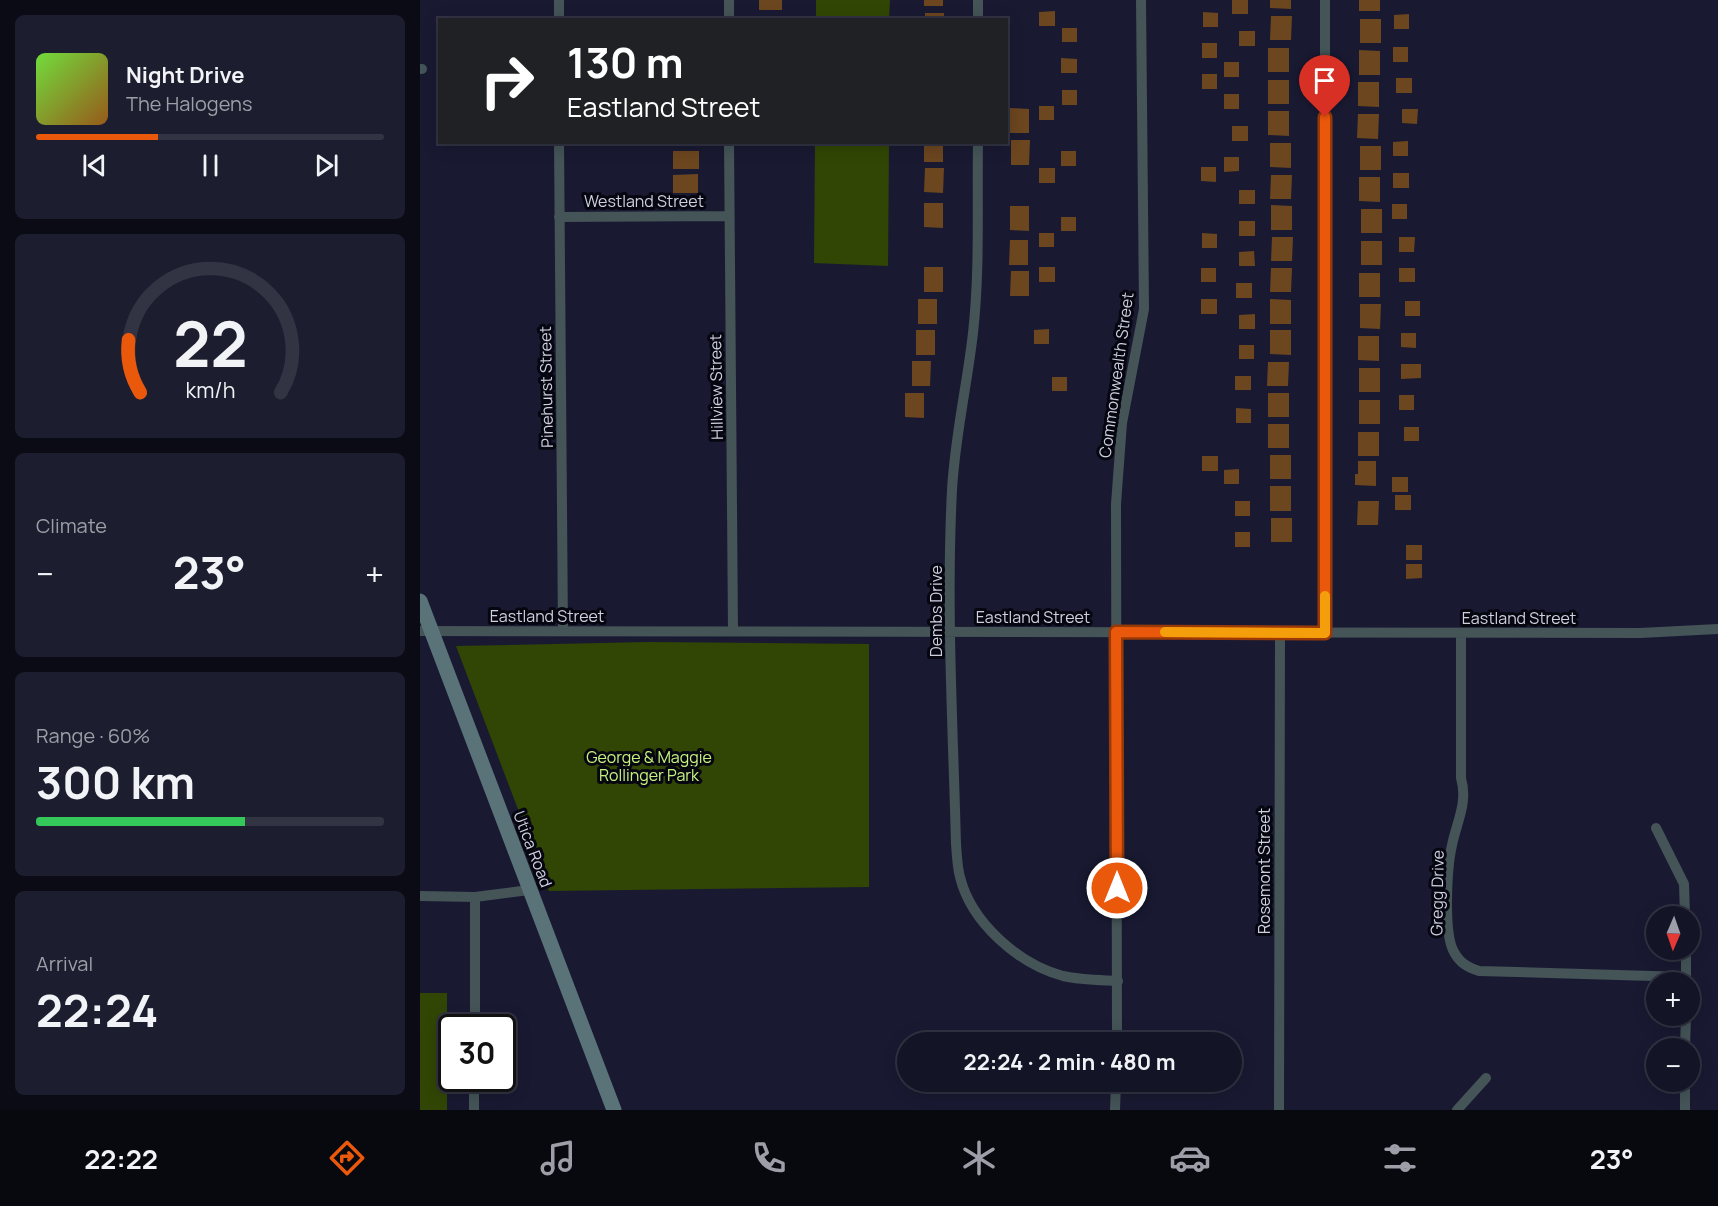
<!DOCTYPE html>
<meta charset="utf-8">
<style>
:root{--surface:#131426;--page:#1c1d2e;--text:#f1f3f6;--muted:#9d9ea7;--line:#323343;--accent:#ea580c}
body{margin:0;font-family:Manrope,sans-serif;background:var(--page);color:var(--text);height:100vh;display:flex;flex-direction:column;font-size:22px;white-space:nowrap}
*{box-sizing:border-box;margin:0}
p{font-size:20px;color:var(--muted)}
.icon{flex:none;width:33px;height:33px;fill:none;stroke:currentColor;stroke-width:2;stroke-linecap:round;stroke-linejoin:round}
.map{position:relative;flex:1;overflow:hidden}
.drawer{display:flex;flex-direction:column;gap:15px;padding:15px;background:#0a0b15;width:420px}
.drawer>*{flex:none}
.guide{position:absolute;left:18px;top:18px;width:570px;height:126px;border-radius:0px;box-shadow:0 3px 15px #0003,0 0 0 2px var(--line);background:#202124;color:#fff;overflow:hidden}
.needle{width:39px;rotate:182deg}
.tools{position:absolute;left:1226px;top:906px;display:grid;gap:12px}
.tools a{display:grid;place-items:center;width:54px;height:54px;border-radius:50%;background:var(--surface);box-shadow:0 3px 15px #0003,0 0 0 2px var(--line);font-size:30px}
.speed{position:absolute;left:18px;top:1014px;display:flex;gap:12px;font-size:30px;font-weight:700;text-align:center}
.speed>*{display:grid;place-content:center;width:78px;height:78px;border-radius:50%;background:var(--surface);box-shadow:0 3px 15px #0003,0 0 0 2px var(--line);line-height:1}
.speed .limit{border:3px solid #111;border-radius:9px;background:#fff;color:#111}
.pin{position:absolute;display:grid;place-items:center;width:51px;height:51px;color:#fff;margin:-62px -26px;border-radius:50% 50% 50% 0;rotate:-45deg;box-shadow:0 0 6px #0007}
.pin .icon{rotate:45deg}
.me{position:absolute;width:66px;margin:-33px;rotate:0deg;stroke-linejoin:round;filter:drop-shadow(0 0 4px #0008)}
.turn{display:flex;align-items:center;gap:21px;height:126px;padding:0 30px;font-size:27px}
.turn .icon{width:78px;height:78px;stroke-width:2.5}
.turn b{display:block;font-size:42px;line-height:51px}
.big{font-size:45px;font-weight:700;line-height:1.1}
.drawer .card{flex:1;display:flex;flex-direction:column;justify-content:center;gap:9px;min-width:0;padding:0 21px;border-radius:9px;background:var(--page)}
.drawer .dial{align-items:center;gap:0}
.dial svg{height:156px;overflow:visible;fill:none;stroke:var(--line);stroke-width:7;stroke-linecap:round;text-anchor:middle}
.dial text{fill:var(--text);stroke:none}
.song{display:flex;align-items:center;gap:18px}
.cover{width:72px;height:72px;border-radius:9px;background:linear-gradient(135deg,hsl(100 70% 55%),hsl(30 70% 35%))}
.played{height:6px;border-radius:3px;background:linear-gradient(90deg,var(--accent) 35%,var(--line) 35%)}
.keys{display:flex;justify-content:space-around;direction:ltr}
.heat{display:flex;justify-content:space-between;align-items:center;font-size:33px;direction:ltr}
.charge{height:9px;border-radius:4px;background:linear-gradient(90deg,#34c759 60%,var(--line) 0)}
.trip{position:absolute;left:477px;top:1032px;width:345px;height:60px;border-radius:30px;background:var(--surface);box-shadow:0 3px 15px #0003,0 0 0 2px var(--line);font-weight:700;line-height:60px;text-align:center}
.dock{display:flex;height:96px;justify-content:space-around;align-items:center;background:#08080f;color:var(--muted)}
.dock .icon{width:42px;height:42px}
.dock .selected{color:var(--accent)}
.dock b{font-size:27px;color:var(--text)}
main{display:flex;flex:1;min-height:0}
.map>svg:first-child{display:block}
</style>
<main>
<section class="drawer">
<div class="card">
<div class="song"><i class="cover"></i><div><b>Night Drive</b><p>The Halogens</p></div></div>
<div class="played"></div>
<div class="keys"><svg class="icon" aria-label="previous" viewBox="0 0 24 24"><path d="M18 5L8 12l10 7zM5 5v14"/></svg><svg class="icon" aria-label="pause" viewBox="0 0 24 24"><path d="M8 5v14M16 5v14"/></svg><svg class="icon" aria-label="next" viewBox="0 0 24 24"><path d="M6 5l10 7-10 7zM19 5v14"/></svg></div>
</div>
<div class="card dial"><svg viewBox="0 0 100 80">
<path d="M14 69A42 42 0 1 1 86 69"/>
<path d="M14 69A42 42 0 0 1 8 42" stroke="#ea580c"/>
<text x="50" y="56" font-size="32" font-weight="700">22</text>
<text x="50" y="72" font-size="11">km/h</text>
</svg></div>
<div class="card"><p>Climate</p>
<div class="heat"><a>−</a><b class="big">23°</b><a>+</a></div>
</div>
<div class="card"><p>Range · 60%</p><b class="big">300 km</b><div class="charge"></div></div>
<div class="card"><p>Arrival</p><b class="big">22:24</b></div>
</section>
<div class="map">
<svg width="1298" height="1110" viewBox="0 0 1298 1110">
<rect width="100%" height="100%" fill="#191a32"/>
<path fill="#314604" d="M 396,0 L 470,0 L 469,19 L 396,19 Z
M 395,143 L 469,143 L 468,266 L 394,263 Z
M 228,642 L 449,644 L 449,887 L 129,891 L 36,646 Z
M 0,993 L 27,993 L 27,1110 L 0,1110 Z"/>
<path fill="#6b461f" d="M 339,0 L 362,0 L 362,10 L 339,10 Z
M 504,0 L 523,0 L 523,6 L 504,6 Z
M 812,0 L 828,0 L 828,14 L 812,14 Z
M 850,0 L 871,0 L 871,9 L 850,8 Z
M 939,0 L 960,0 L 960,11 L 939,11 Z
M 635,11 L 635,26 L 619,26 L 619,12 Z
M 783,12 L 798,13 L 798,27 L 783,27 Z
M 505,13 L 524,13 L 524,20 L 505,20 Z
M 989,14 L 989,29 L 974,29 L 974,15 Z
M 851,16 L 872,16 L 871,40 L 850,40 Z
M 940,19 L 961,19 L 961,43 L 940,43 Z
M 642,28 L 657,28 L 657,42 L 642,42 Z
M 819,31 L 835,31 L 835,46 L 819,46 Z
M 782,43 L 797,43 L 797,58 L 782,58 Z
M 973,47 L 988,47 L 988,62 L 973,62 Z
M 848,48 L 869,48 L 869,72 L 848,72 Z
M 939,50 L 960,51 L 960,75 L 939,75 Z
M 641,58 L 657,59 L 657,73 L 641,73 Z
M 804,62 L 819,62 L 819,77 L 804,77 Z
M 782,74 L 797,74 L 797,89 L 782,89 Z
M 976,78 L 992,78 L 992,93 L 976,93 Z
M 848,80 L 869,80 L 869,104 L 848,104 Z
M 938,82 L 959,82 L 959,107 L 938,106 Z
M 642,90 L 657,90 L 657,105 L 642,105 Z
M 804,94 L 819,94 L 819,109 L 804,109 Z
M 619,106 L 634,106 L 634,120 L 619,120 Z
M 590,108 L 609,109 L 609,133 L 590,133 Z
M 982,109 L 998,109 L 997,124 L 982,123 Z
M 848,111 L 869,111 L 869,136 L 848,135 Z
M 938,114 L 959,114 L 958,139 L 937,138 Z
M 812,126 L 828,126 L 828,141 L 812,141 Z
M 591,140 L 610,140 L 609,165 L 591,165 Z
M 988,141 L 988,156 L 973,156 L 973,142 Z
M 504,142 L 523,142 L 523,162 L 504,162 Z
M 850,143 L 871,143 L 871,168 L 850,167 Z
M 940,146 L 961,146 L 961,170 L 940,170 Z
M 253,151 L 279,151 L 279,169 L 253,169 Z
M 641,151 L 656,151 L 656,166 L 641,166 Z
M 804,157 L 819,157 L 819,171 L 804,172 Z
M 781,167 L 796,167 L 796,182 L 781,181 Z
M 505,168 L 524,168 L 523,193 L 504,192 Z
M 619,168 L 635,168 L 635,183 L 619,183 Z
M 973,173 L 989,173 L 989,188 L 973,188 Z
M 278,174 L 278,193 L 253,193 L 253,175 Z
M 851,175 L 872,175 L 871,199 L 850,199 Z
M 939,177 L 960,177 L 960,202 L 939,201 Z
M 819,190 L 835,190 L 835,204 L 819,204 Z
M 504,203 L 523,203 L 523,228 L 504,227 Z
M 972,204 L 987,204 L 987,219 L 972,219 Z
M 851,205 L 872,206 L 872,230 L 851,230 Z
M 590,206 L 609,206 L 609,231 L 590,230 Z
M 941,209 L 962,209 L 962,233 L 941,233 Z
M 641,217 L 656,217 L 656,231 L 641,231 Z
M 819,221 L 835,221 L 835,236 L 819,236 Z
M 619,233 L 634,233 L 634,247 L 619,247 Z
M 782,233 L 797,234 L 797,248 L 782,248 Z
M 852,237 L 873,237 L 872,261 L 851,261 Z
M 979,237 L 995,237 L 994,252 L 979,252 Z
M 590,240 L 608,240 L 608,265 L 589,265 Z
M 941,241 L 962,241 L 962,265 L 941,265 Z
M 834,251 L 835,266 L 819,266 L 819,252 Z
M 504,267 L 523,267 L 523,292 L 504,292 Z
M 619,267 L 635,267 L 635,282 L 619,282 Z
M 781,268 L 796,268 L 796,282 L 781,282 Z
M 851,268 L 872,268 L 871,292 L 850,292 Z
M 979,268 L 995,268 L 995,282 L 979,282 Z
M 591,271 L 609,271 L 609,296 L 590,296 Z
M 939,273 L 960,273 L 960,297 L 939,297 Z
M 816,283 L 832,283 L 832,298 L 816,298 Z
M 498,299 L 517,299 L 517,324 L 498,324 Z
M 781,299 L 797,299 L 797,314 L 781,314 Z
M 850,299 L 871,300 L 871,324 L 850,324 Z
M 985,301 L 1000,301 L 1000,316 L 985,316 Z
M 940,304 L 961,304 L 960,329 L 940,328 Z
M 835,314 L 835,329 L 819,329 L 819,315 Z
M 629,329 L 629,344 L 614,344 L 614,330 Z
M 496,330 L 515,330 L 515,355 L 496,355 Z
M 850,330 L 871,330 L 871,355 L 850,354 Z
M 981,333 L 996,333 L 996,348 L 981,347 Z
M 938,336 L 959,336 L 959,361 L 938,360 Z
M 819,345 L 834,345 L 834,359 L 819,359 Z
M 492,361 L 511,361 L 510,386 L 492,386 Z
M 848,362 L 869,362 L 868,386 L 847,386 Z
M 981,364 L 1001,364 L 1001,378 L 981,379 Z
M 939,368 L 960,368 L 960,392 L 939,392 Z
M 815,376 L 831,376 L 831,390 L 815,390 Z
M 632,377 L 647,377 L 647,391 L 632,391 Z
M 485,393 L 504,393 L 504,418 L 485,417 Z
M 848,393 L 869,393 L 869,417 L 848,417 Z
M 979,395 L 994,395 L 994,410 L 979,410 Z
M 939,400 L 960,400 L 960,424 L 939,424 Z
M 816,408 L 831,409 L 831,423 L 816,423 Z
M 848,424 L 869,424 L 869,448 L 848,448 Z
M 984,427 L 999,427 L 999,441 L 984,441 Z
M 938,432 L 959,432 L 959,456 L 938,456 Z
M 850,455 L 871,455 L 871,479 L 850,479 Z
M 782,456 L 798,456 L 798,471 L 782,471 Z
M 938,461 L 956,461 L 956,486 L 935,485 L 935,474 L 938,474 Z
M 819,469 L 819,484 L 804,484 L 804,470 Z
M 972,477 L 988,477 L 988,492 L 972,492 Z
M 850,486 L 871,486 L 871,511 L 850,511 Z
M 975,495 L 991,495 L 991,510 L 975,510 Z
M 815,501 L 830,501 L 830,516 L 815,516 Z
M 938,501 L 959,501 L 958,525 L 937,525 Z
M 851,518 L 872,518 L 872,542 L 851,542 Z
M 815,532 L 830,532 L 830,547 L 815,547 Z
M 986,545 L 1002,545 L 1002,560 L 986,560 Z
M 986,564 L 1002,564 L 1002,578 L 986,579 Z"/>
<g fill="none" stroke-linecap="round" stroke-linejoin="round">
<path stroke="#445457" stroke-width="10" d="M 139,0 L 139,20
M 309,20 L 309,0
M 558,20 L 558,0
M 0,69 L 2,69
M 139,142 L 143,631
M 309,142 L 313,631
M 558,142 C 557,206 560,270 553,333 C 547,386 535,436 532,490 C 526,608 533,727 536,844 C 537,855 537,866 540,877 C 551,922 598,964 643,976 C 661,980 679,980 698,981
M 139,217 L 309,216
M 0,631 L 1220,633 L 1298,629
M 905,633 L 905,0
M 1041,633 L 1041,778 C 1048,803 1037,821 1032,845 C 1027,867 1023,933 1034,952 C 1040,963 1047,967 1059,971 L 1266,977
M 1236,828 L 1264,884 L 1265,916
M 0,896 L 55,897 L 109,890
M 1266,950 L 1266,982
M 55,1028 L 55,897
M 697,1042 L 696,504 L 702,423 L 724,309 L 721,0
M 1265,1048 L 1266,1016
M 54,1110 L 54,1078
M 695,1110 L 696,1082
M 859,1110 L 860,632
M 1037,1110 L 1066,1078
M 1265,1110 L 1265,1082"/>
<path stroke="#5a7378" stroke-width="15" d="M 0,601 L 194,1110"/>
</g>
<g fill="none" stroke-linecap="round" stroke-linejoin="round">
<defs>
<path id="route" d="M 697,888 L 696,632 L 905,633 L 905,117"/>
</defs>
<use href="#route" stroke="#983908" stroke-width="15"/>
<use href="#route" stroke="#ea580c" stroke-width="10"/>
<path stroke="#f59e0b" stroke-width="10" d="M 745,632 L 905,633 L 905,596"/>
</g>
<g text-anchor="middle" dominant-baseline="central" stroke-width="6" stroke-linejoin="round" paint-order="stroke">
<g font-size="16" fill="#ced0e0" stroke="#060610">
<text x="224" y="201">Westland Street</text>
<text transform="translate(696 375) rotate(-82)">Commonwealth Street</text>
<text transform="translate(126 387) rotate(-91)">Pinehurst Street</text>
<text transform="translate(296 387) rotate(-91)">Hillview Street</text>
<text transform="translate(516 611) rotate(-90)">Dembs Drive</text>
<text x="127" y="616">Eastland Street</text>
<text x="613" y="617">Eastland Street</text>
<text x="1099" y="618">Eastland Street</text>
<text transform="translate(113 849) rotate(69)">Utica Road</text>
<text transform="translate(844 871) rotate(-90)">Rosemont Street</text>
<text transform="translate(1017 893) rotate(-89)">Gregg Drive</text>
</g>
<g font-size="16" fill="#c6f37f" stroke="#060610">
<text x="229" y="757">George &amp; Maggie<tspan x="229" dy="18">Rollinger Park</tspan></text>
</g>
</g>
</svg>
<div class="tools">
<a><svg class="needle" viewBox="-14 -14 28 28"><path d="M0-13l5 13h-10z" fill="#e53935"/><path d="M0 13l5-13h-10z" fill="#9d9ea7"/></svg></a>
<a>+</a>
<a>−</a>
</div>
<div class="speed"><div class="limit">30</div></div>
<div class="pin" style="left:905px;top:117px;background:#d93025"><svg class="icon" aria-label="arrive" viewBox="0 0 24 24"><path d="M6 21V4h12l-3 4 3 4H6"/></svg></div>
<svg class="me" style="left:697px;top:888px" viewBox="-20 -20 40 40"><circle r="17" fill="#ea580c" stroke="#fff" stroke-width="3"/><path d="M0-11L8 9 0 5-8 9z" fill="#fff"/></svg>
<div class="trip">22:24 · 2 min · 480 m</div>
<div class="guide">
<div class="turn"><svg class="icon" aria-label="right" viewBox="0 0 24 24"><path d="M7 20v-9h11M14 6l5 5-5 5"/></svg><div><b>130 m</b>Eastland Street</div></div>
</div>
</div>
</main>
<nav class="dock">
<b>22:22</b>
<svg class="icon selected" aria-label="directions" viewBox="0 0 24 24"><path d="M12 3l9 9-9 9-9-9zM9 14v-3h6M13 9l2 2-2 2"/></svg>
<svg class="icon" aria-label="music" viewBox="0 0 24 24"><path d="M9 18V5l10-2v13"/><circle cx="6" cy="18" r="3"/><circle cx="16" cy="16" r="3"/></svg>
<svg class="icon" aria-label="phone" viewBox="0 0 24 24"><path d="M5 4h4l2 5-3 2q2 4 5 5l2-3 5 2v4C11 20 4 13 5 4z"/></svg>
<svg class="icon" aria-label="climate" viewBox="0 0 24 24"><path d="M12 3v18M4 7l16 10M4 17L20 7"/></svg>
<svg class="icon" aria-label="car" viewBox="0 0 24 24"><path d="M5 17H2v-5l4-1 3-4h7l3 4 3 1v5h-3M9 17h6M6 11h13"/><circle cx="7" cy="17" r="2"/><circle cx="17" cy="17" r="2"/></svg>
<svg class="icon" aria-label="filters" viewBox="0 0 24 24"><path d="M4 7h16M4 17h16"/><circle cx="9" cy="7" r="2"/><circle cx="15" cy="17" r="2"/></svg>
<b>23°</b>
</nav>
